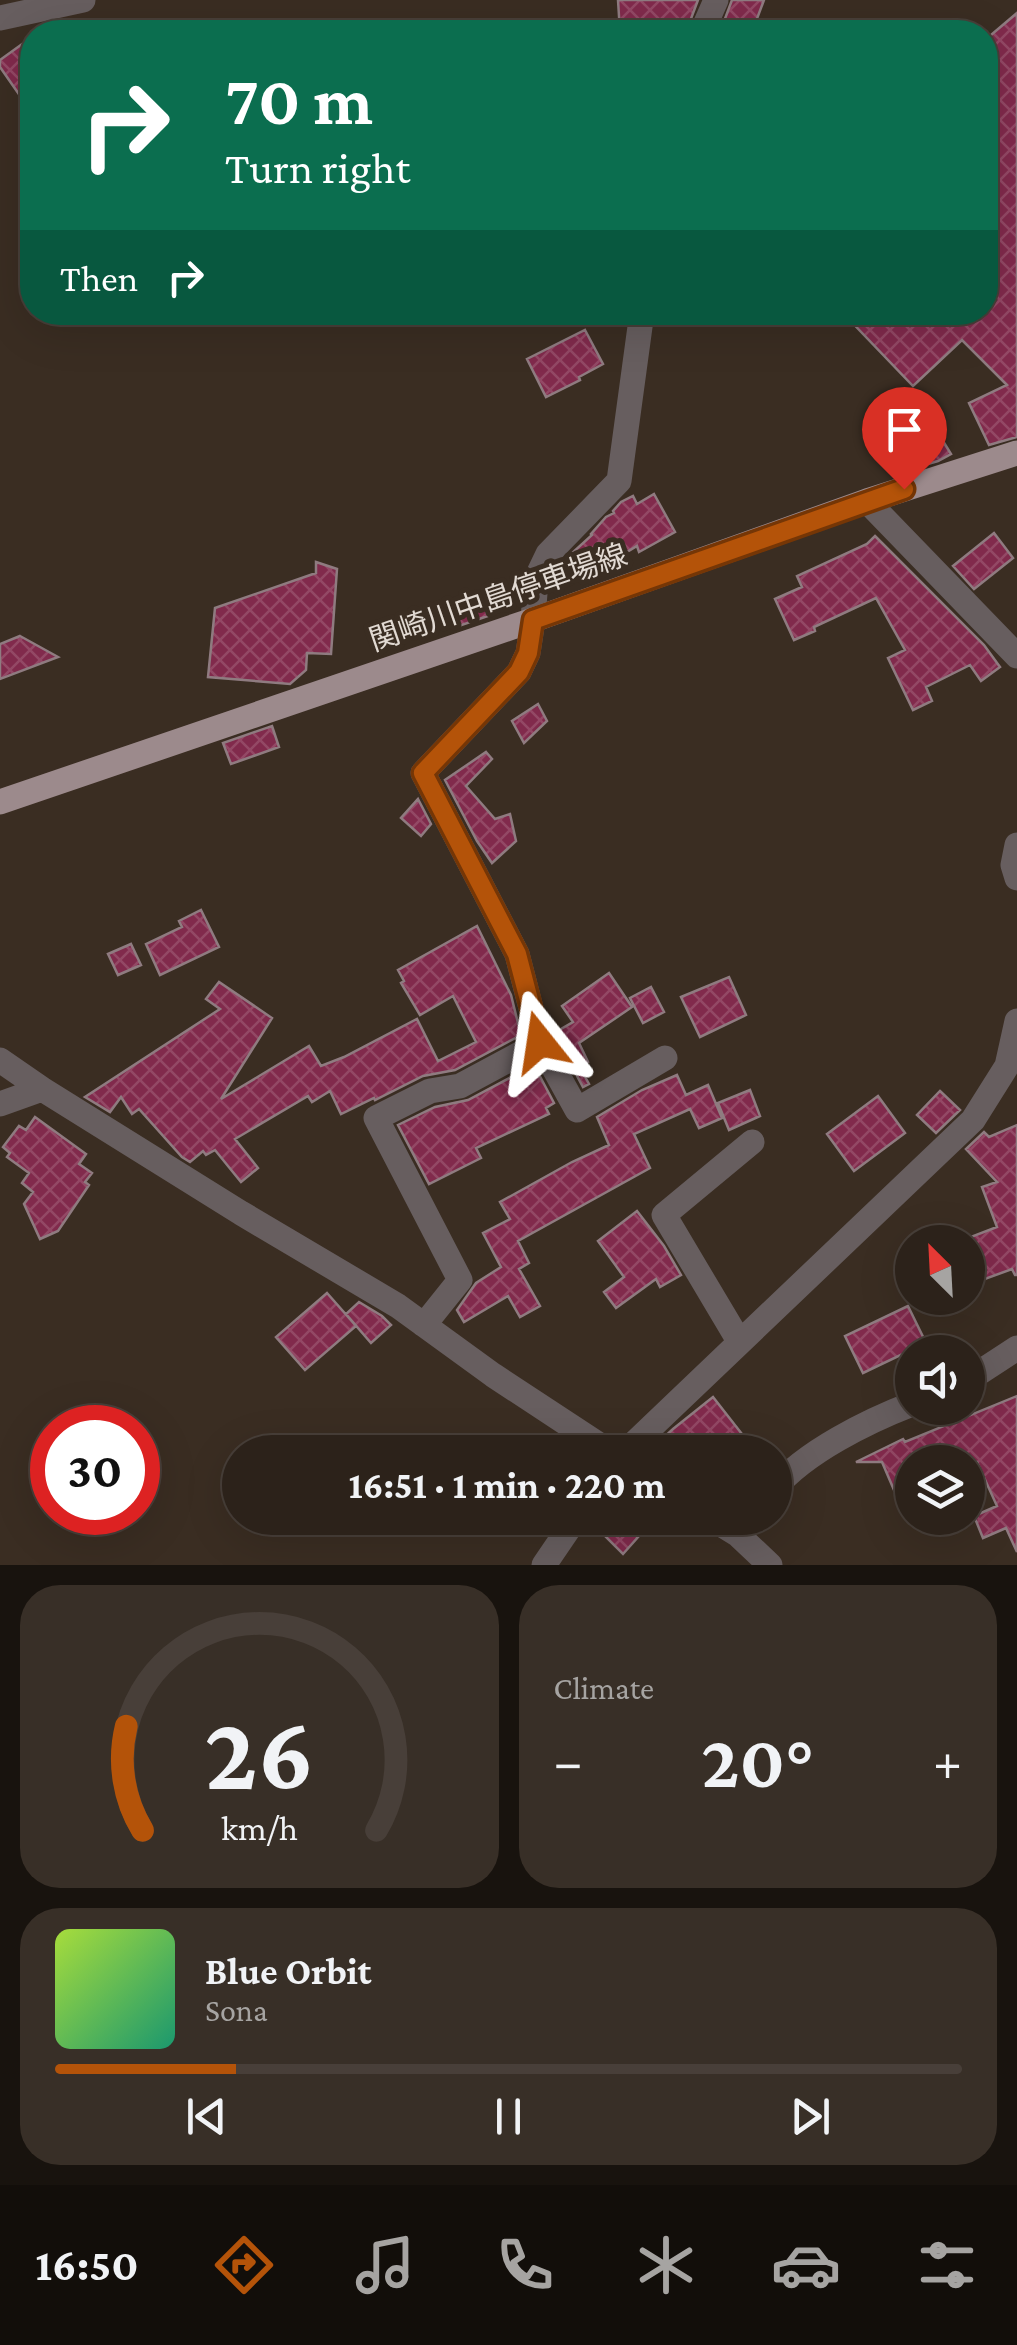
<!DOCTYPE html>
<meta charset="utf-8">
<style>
:root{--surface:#2c221a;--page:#382f27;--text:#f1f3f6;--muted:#a6a4a2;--line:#483f39;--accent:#b45309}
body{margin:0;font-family:"Crimson Pro","Noto Sans JP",serif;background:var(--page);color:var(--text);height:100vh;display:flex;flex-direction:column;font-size:38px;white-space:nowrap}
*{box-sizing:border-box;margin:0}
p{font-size:32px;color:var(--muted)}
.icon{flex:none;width:55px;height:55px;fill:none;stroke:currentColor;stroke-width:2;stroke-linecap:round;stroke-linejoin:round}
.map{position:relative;height:1565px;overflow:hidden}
.drawer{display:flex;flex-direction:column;gap:20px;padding:20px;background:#18130e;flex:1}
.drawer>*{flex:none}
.guide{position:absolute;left:20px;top:20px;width:978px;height:305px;border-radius:40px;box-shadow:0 10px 40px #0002,0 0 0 2px var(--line);background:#0b6e4f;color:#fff;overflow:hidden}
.needle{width:65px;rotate:336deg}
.controls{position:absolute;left:895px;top:1225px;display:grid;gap:20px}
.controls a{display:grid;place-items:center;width:90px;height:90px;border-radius:50%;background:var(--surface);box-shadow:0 10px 40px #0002,0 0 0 2px var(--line);font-size:50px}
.speed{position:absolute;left:30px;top:1405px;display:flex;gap:20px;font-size:50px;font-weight:700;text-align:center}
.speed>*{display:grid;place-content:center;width:130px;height:130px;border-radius:50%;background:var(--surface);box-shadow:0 10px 40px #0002,0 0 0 2px var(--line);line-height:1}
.speed .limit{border:15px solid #d22;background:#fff;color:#111}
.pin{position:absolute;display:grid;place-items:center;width:85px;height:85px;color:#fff;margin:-102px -42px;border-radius:50% 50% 50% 0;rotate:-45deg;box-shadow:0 0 10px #0007}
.pin .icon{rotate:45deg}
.me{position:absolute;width:110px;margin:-55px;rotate:345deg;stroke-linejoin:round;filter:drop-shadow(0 0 8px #0008)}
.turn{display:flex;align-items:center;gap:35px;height:210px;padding:0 40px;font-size:45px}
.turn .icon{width:130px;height:130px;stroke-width:2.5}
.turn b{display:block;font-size:70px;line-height:85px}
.then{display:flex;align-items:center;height:95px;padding:0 40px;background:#0003;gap:20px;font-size:38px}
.big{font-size:75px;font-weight:700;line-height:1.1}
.drawer .card{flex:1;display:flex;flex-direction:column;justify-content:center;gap:15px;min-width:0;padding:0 35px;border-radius:40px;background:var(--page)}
.drawer .dial{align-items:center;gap:0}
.dial svg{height:260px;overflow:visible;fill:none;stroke:var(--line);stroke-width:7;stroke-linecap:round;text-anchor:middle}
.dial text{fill:var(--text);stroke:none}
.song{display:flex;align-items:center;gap:30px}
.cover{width:120px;height:120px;border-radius:15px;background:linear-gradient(135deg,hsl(80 70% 55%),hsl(160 70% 35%))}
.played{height:10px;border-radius:5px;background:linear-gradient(90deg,var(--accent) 20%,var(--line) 20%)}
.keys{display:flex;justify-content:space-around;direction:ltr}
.heat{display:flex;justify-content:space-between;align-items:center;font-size:55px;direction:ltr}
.drawer .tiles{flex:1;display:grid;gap:20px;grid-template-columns:1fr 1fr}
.card:last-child{grid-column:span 2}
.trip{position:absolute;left:222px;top:1435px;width:570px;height:100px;border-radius:50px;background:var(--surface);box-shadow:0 10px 40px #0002,0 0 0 2px var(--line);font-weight:700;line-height:100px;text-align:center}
.tab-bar{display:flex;height:160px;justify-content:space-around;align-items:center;background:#120e0a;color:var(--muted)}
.tab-bar .icon{width:70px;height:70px}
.tab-bar .selected{color:var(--accent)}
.tab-bar b{font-size:45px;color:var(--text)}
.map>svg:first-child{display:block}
</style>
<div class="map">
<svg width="1017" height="1565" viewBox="0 0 1017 1565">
<defs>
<pattern id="building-cross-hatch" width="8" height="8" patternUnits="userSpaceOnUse" patternTransform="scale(2.5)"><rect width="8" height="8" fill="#812a4c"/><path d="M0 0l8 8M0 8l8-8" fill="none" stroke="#934865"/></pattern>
</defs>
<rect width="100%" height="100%" fill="#3a2d22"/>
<path fill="url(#building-cross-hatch)" stroke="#8f7b80" stroke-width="2.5" d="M 618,0 L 698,0 L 686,32 L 620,32 Z
M 732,0 L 764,0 L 752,32 L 720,32 Z
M 1017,13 L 1017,437 L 989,445 L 969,403 L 1007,385 L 962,340 L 913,386 L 842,312 L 985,312 L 985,40 Z
M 32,37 L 32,113 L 0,67 L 0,60 Z
M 585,330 L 603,364 L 579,377 L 580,380 L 546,397 L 527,359 Z
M 935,428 L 951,454 L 938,461 L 921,466 L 908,443 Z
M 654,494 L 675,532 L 639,552 L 637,546 L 584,578 L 570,555 L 592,535 L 591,534 L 606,517 L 614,513 L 613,511 L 621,502 L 633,496 L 637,504 Z
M 994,533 L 1013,558 L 974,589 L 953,566 Z
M 875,536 L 984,645 L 1000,667 L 981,681 L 970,665 L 926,687 L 932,701 L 913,710 L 888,658 L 905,650 L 876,598 L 814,627 L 815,631 L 794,640 L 775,599 L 802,587 L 797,576 L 867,544 Z
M 316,562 L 337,569 L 331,654 L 307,653 L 306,670 L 290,684 L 208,677 L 215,608 L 316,573 Z
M 480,594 L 488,616 L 453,628 L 445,606 Z
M 20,636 L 58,657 L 0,679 L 0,644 Z
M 538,704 L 547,721 L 524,743 L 512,721 Z
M 272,726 L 279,747 L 231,764 L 223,743 Z
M 486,752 L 492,759 L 466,786 L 495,819 L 510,814 L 516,841 L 492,863 L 477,841 L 445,780 Z
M 418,799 L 431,824 L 421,836 L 401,818 Z
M 201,910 L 219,947 L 160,975 L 146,944 L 182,927 L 179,921 Z
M 477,926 L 511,995 L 521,1035 L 455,1070 L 423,1076 L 375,1100 L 374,1098 L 341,1114 L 330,1091 L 312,1102 L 308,1096 L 235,1139 L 258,1168 L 241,1182 L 215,1150 L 206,1155 L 203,1151 L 190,1162 L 182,1157 L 139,1109 L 132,1114 L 121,1097 L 110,1112 L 85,1097 L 220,1009 L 206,999 L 219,982 L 272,1018 L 221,1099 L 309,1046 L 321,1066 L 344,1057 L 417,1019 L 438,1061 L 476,1042 L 453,996 L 420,1015 L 401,983 L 404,981 L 398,970 Z
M 131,944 L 141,965 L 118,975 L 108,954 Z
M 609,973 L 632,1007 L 579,1043 L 588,1062 L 579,1066 L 589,1084 L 583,1087 L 554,1033 L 573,1022 L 562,1006 Z
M 729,977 L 746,1015 L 700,1037 L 681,997 Z
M 651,987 L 664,1012 L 643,1023 L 630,998 Z
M 534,1065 L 554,1103 L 546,1108 L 549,1114 L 476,1148 L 481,1158 L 429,1184 L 398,1125 L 435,1107 L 468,1100 Z
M 677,1075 L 686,1095 L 708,1085 L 722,1118 L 699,1128 L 690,1109 L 634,1134 L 650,1168 L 518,1241 L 529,1263 L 519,1269 L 540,1306 L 520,1317 L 508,1296 L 464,1322 L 457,1310 L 476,1283 L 501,1267 L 483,1233 L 510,1219 L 500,1202 L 572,1162 L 609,1145 L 597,1117 L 642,1090 Z
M 750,1090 L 760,1116 L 729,1130 L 718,1103 Z
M 940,1091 L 960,1110 L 936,1133 L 917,1115 Z
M 878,1096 L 905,1133 L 854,1171 L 827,1134 Z
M 35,1117 L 86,1154 L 79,1164 L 92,1173 L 85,1182 L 89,1185 L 58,1231 L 40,1239 L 24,1204 L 33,1192 L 22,1183 L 29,1173 L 7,1157 L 10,1153 L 3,1147 L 19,1126 L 26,1130 Z
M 1017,1125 L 1017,1275 L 1015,1275 L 1012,1269 L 974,1283 L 968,1265 L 968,1238 L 997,1227 L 982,1187 L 997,1182 L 966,1149 L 984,1132 L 989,1137 Z
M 637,1211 L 664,1246 L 681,1275 L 660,1287 L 656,1279 L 616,1308 L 604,1292 L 624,1277 L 598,1241 Z
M 327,1293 L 356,1326 L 305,1370 L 276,1337 Z
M 359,1302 L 382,1316 L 391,1325 L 371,1343 L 346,1314 Z
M 908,1306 L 926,1343 L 863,1373 L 845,1336 Z
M 1017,1396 L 1017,1552 L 1006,1528 L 983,1538 L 974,1516 L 997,1506 L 977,1462 L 912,1462 L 912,1481 L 894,1490 L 882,1462 L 856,1462 L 903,1439 L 905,1442 Z
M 713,1397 L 756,1452 L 648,1452 L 673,1429 Z
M 616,1518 L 655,1518 L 623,1554 L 602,1533 Z"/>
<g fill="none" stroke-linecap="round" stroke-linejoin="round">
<path stroke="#675e5f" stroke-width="25" d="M 0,18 L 83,0
M 702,32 L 716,0
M 642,312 L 619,481 L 548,554 L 536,579 L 533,620 L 528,653 L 519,672 L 423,773 L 517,954 L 540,1043 L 577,1110 L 665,1058
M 867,501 L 1017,656
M 1017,845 L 1013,865 L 1017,878
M 0,1060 L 42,1089 L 241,1213 L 398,1306 L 493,1375 L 610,1452
M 0,1104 L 42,1089
M 424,1325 L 460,1280 L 376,1118 L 430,1091 L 460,1086 L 540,1043
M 739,1341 L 664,1215 L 752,1142
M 968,1380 L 1017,1348
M 625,1452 L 973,1120 L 1007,1066 L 1017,1021
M 775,1488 C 805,1452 868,1421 912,1404
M 711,1518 L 737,1534 L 770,1565
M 544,1565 L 576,1518"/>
<path stroke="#9c8a8c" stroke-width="25" d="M 0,802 L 533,620 L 867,501 L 1017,453"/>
</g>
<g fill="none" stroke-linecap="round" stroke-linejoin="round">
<defs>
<path id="route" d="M 540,1042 L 517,954 L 423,773 L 519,672 L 528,653 L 533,620 L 904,489"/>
</defs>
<use href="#route" stroke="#753606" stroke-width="25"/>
<use href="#route" stroke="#b45309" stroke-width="18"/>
</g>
<g text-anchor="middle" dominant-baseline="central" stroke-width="10" stroke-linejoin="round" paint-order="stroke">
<g font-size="30" fill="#e2dad3" stroke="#3a2d22">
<text transform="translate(498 597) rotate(-19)">関崎川中島停車場線</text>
</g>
</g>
</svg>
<div class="controls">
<a><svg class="needle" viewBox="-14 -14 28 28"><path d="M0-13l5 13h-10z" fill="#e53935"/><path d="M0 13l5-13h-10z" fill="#a6a4a2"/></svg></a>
<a><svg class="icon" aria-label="sound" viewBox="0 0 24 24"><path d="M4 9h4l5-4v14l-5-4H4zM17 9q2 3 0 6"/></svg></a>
<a><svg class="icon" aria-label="layers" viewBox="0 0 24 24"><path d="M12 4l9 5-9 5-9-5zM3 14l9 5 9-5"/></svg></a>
</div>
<div class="speed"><div class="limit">30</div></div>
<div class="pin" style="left:904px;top:489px;background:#d93025"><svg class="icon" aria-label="arrive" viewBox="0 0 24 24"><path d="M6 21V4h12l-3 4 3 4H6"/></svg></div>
<svg class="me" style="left:540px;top:1042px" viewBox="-20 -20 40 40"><path d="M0-17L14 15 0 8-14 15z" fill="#b45309" stroke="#fff" stroke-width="4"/></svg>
<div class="trip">16:51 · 1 min · 220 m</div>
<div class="guide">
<div class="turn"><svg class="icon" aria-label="right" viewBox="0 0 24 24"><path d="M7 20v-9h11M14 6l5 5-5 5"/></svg><div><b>70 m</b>Turn right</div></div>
<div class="then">Then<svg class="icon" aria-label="right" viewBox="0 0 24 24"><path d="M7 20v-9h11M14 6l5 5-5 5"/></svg></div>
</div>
</div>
<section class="drawer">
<div class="tiles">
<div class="card dial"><svg viewBox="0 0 100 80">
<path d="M14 69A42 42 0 1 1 86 69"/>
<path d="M14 69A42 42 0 0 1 9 37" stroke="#b45309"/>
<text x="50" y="56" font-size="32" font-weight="700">26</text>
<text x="50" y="72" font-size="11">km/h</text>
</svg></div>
<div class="card"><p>Climate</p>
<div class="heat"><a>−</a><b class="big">20°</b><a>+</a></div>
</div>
<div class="card">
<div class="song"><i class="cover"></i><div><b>Blue Orbit</b><p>Sona</p></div></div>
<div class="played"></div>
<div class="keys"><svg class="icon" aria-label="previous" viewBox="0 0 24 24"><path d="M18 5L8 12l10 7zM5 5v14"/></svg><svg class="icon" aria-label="pause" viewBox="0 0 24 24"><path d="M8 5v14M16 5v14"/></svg><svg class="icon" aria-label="next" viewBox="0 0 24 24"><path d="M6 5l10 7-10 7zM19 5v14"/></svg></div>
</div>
</div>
</section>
<nav class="tab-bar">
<b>16:50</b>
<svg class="icon selected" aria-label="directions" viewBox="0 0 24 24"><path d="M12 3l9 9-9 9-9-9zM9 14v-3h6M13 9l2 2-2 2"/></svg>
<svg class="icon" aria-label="music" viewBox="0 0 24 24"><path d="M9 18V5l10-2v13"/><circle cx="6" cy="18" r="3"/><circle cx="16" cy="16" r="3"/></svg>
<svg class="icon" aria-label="phone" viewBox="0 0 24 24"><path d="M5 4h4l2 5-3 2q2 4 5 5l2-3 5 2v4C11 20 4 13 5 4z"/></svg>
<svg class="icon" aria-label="climate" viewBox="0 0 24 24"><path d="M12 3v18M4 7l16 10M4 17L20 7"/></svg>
<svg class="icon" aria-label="car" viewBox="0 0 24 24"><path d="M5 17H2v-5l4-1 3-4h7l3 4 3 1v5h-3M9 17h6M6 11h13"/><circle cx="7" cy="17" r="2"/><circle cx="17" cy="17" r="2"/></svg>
<svg class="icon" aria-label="filters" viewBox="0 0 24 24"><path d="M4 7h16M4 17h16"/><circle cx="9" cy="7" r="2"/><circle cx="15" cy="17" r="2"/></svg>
</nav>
